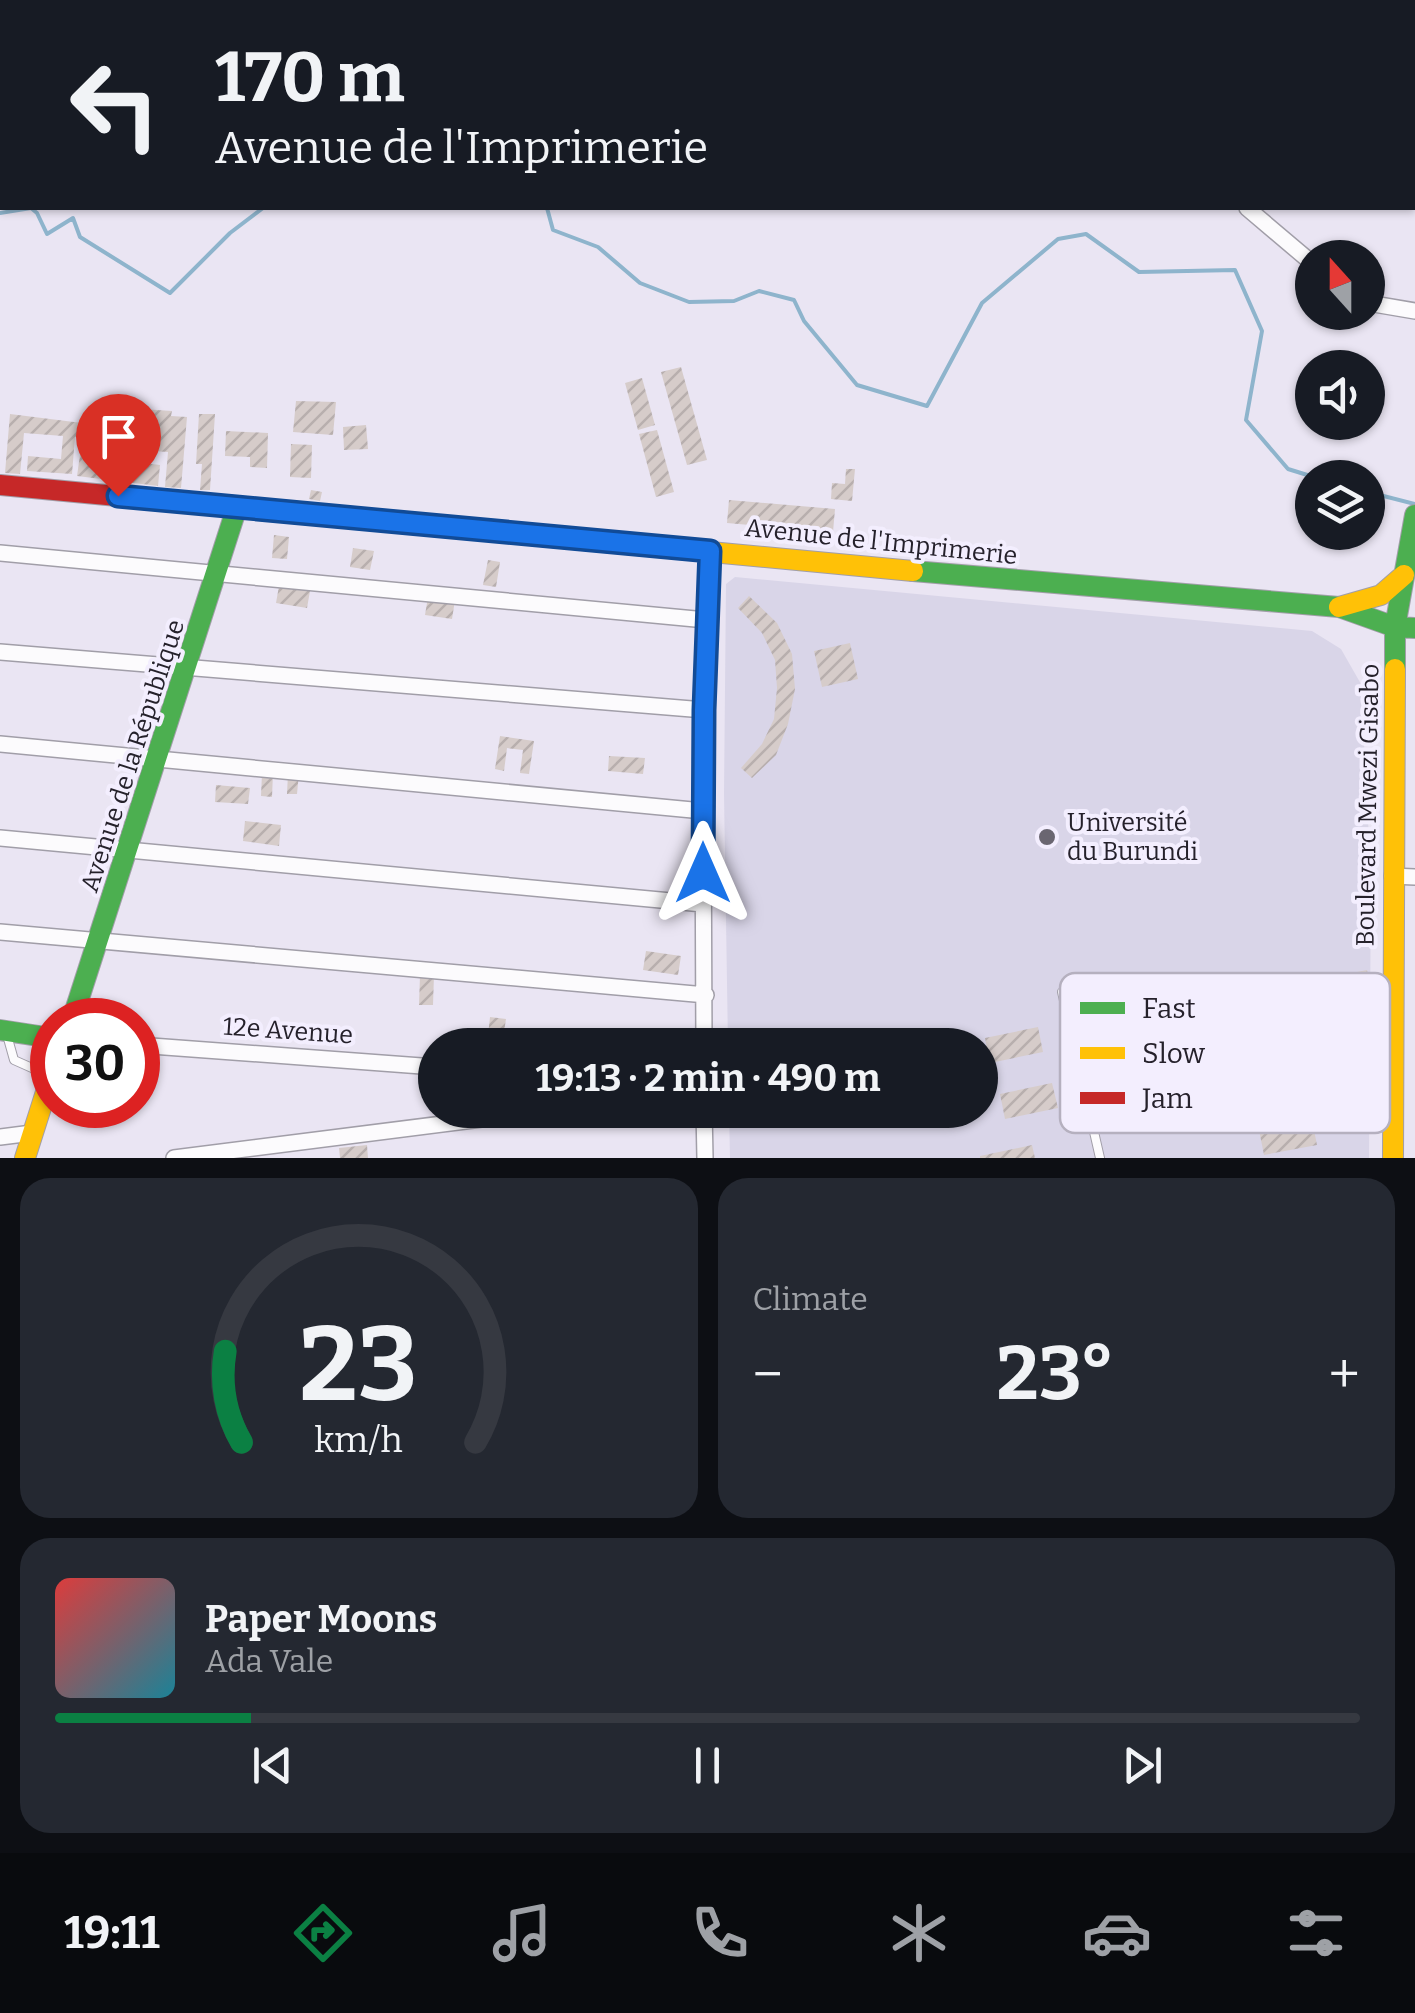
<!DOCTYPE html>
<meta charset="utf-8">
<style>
:root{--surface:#171b24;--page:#242831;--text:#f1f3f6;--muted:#9ea1a6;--line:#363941;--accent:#0b8043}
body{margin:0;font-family:Bitter,serif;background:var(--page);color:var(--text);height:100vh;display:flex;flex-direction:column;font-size:38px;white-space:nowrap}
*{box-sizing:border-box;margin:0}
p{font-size:32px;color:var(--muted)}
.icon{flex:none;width:55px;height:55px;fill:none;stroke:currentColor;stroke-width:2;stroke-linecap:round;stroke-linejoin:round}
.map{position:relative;height:1158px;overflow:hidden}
.sheet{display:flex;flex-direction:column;gap:20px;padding:20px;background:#0d0f14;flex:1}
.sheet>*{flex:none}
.top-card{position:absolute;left:0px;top:0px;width:1415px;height:210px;box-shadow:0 2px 8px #0004;background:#171b24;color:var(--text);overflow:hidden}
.needle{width:65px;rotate:339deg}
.buttons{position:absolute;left:1295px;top:240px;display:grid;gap:20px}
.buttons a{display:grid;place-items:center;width:90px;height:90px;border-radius:50%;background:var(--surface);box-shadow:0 2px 8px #0004;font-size:50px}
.speed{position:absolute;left:30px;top:998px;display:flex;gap:20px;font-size:50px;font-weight:700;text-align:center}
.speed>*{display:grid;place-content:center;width:130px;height:130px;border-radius:50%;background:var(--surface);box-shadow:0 2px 8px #0004;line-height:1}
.speed .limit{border:15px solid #d22;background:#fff;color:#111}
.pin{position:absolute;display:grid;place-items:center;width:85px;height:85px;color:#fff;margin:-102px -42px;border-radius:50% 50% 50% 0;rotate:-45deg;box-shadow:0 0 10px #0007}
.pin .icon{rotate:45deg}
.me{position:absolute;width:110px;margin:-55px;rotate:0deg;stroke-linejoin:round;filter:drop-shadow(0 0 8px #0008)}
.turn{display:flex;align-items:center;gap:35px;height:210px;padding:0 50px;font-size:45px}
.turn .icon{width:130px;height:130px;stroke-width:2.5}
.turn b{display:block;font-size:70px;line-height:85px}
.big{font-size:75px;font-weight:700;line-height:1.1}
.sheet .card{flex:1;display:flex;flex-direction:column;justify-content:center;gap:15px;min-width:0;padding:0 35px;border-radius:30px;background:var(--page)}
.sheet .dial{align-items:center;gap:0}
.dial svg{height:260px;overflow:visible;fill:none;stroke:var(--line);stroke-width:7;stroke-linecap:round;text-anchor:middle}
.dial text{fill:var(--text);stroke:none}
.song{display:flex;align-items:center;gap:30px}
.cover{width:120px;height:120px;border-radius:15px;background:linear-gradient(135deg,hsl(0 70% 55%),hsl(190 70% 35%))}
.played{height:10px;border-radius:5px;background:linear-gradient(90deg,var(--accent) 15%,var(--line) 15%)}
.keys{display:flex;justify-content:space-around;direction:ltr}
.heat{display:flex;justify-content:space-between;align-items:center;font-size:55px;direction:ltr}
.sheet .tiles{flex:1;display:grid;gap:20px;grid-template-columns:1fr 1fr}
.card:last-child{grid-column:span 2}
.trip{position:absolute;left:418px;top:1028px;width:580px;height:100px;border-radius:50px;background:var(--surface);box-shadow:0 2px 8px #0004;font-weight:700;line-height:100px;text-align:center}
.tab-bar{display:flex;height:160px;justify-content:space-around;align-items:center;background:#090b0e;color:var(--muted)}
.tab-bar .icon{width:70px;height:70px}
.tab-bar .on{color:var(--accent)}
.tab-bar b{font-size:45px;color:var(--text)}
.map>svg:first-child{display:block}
</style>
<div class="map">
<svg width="1415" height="1158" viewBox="0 0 1415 1158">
<defs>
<pattern id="building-hatch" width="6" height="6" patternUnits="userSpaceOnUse" patternTransform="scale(2.5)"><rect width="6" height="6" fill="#d6ccca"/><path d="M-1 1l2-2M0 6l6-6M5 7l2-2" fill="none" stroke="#b8afae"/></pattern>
</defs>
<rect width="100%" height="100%" fill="#eae5f3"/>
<path fill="#d9d5e8" d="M 735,577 L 1312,631 L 1341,649 L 1361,684 L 1371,879 L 1369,1158 L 730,1158 L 729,1110 L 980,1110 L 980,1045 L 728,1045 L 724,794 L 726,584 Z"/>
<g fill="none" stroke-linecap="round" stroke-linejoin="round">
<path stroke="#8eb4cc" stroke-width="4" d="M 547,208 L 553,230 L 598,247 L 640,283 L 689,302 L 734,301 L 759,291 L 794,300 L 804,321 L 857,385 L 927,406 L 982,303 L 1058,239 L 1086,234 L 1139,272 L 1235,270 L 1262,331 L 1246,420 L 1288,469 L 1317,478
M 0,213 L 31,208 L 37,213 L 47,234 L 73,218 L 80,237 L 170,293 L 230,233 L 263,208
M 1368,492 L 1415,504"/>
</g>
<path fill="url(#building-hatch)" d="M 681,367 L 707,460 L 687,465 L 661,372 Z
M 642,378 L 655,425 L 638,430 L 625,383 Z
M 296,401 L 336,402 L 333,435 L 293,432 Z
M 141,409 L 172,411 L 171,416 L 187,417 L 181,488 L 165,487 L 168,452 L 138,450 Z
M 10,414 L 98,425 L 97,439 L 75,437 L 72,474 L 27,471 L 28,456 L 61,459 L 63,436 L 24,433 L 20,474 L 5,473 Z
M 199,414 L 215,414 L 210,490 L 200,490 L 202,464 L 196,464 Z
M 112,423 L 133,426 L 128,456 L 108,453 Z
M 366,425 L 368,449 L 344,450 L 343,427 Z
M 657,430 L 674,492 L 656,497 L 639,434 Z
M 226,431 L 268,433 L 267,468 L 250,467 L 250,457 L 225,456 Z
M 291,444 L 312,445 L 311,478 L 290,477 Z
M 80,455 L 160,465 L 158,486 L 77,476 Z
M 846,469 L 855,469 L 852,501 L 831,499 L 832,483 L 845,484 Z
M 311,490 L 322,492 L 320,501 L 309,499 Z
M 729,500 L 835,509 L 833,532 L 727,523 Z
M 274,535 L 289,537 L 287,559 L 272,558 Z
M 353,548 L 374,551 L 370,570 L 350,567 Z
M 488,560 L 500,562 L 496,587 L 483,585 Z
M 279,586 L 310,591 L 307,608 L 276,603 Z
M 749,596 L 777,623 L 792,654 L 795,689 L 788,724 L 776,755 L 752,778 L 741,768 L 762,744 L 774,719 L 777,688 L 775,660 L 762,633 L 738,608 Z
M 428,597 L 455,600 L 452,619 L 425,615 Z
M 850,643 L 858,679 L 822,687 L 814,651 Z
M 500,736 L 534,741 L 529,774 L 520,773 L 523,750 L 507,748 L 504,771 L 495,769 Z
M 609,756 L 645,758 L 643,774 L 608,771 Z
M 262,773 L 273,773 L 272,797 L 261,796 Z
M 288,773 L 299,773 L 297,794 L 287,794 Z
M 216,785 L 250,788 L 248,804 L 215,802 Z
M 245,821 L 281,825 L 279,846 L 243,841 Z
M 646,951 L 681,956 L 678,975 L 643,970 Z
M 1367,970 L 1372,996 L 1302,1010 L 1297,984 Z
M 420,975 L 434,975 L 433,1005 L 419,1005 Z
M 490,1017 L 506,1019 L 502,1045 L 487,1045 Z
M 1038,1027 L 1043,1052 L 990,1063 L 985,1038 Z
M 1052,1083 L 1058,1108 L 1005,1119 L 1000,1094 Z
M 1312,1120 L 1317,1145 L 1264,1155 L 1259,1130 Z
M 367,1145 L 368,1158 L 340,1158 L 339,1148 Z
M 1032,1145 L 1035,1158 L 980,1158 L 980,1156 Z"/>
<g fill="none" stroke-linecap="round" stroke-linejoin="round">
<defs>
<path id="lane" d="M 1062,992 L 1100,1158
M 7,1035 L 14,1060 L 50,1076"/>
<path id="street" d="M 211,0 L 215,2
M 654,0 L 658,2
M 891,0 L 894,2
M 258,2 L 264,0
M 1247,208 L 1312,263
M 1368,303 L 1415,311
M 0,553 L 706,620
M 0,652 L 704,710
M 0,744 L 703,811
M 0,838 L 703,904
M 1392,876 L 1415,877
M 0,932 L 706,995
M 138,1045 L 435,1067
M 704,1045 L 703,811 L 711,551
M 704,1110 L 705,1158
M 0,1137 L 32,1133
M 174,1158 L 553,1110"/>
<path id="fast" d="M 913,571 L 1339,607 L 1395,627 L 1415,628
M 1395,669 L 1395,627 L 1415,515
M 72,1020 L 237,507
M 0,1030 L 52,1038"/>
<path id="slow" d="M 520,534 L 913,571
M 1339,607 L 1381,595 L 1404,575
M 25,1158 L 52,1073
M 1393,1158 L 1395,669"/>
<path id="jam" d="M 0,485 L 520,534"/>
</defs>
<use href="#lane" stroke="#a19ea8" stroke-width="10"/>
<use href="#street" stroke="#a19ea8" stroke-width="18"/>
<use href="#fast" stroke="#a19ea8" stroke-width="22"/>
<use href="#slow" stroke="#a19ea8" stroke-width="22"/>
<use href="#jam" stroke="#a19ea8" stroke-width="22"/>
<use href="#lane" stroke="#fcfbfd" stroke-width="8"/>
<use href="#street" stroke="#fcfbfd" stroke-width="15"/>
<use href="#fast" stroke="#4caf50" stroke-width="20"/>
<use href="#slow" stroke="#ffc107" stroke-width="20"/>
<use href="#jam" stroke="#c62828" stroke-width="20"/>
</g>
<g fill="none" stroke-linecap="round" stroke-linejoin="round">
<defs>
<path id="route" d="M 118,496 L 710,551 L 704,710 L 703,873"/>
</defs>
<use href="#route" stroke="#114b97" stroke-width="25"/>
<use href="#route" stroke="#1a73e8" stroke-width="18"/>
</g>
<circle fill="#6a6671" stroke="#f3eefe" stroke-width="4" cx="1047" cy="837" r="10"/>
<g text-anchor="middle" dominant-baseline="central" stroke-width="8" stroke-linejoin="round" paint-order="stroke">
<g font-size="25" fill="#25212b" stroke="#f3eefe">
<text transform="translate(881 542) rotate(6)">Avenue de l'Imprimerie</text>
<text transform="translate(133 756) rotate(-72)">Avenue de la République</text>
<text transform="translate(1368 805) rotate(-89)">Boulevard Mwezi Gisabo</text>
<text transform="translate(288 1031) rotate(4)">12e Avenue</text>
</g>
<g font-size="25" fill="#25212b" stroke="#f3eefe" text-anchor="start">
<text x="1067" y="823">Université<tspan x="1067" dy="29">du Burundi</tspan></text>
</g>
</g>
<rect x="1060" y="973" width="330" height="160" rx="15" fill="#f3eefe" stroke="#b5b0bf" stroke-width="2.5"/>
<rect x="1080" y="1002" width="45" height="12" fill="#4caf50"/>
<rect x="1080" y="1047" width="45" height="12" fill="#ffc107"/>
<rect x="1080" y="1092" width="45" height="12" fill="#c62828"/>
<g font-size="28" fill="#25212b">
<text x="1142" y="1018">Fast</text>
<text x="1142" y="1063">Slow</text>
<text x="1142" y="1108">Jam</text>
</g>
</svg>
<div class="buttons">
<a><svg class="needle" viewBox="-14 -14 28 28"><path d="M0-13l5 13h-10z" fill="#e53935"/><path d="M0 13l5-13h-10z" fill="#9ea1a6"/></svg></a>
<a><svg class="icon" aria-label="sound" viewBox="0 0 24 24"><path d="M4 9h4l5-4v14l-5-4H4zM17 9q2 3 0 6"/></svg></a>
<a><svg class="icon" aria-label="layers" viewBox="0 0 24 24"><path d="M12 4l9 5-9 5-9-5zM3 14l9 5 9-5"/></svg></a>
</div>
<div class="speed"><div class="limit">30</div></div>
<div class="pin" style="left:118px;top:496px;background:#d93025"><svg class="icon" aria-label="arrive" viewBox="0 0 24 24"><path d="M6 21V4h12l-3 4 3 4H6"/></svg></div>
<svg class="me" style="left:703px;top:873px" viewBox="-20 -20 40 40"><path d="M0-17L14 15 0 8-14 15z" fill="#1a73e8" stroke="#fff" stroke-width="4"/></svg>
<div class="trip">19:13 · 2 min · 490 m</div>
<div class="top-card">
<div class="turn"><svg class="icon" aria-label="left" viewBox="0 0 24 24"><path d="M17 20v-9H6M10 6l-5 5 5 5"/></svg><div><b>170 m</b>Avenue de l'Imprimerie</div></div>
</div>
</div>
<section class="sheet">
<div class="tiles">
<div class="card dial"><svg viewBox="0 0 100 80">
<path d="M14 69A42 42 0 1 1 86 69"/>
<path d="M14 69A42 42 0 0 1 9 41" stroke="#0b8043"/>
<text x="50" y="56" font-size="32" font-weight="700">23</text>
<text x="50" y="72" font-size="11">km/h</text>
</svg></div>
<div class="card"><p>Climate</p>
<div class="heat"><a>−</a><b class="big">23°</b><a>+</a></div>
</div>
<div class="card">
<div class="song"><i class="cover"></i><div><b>Paper Moons</b><p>Ada Vale</p></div></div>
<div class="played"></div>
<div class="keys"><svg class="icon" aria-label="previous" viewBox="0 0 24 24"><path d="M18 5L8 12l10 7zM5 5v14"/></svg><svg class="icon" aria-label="pause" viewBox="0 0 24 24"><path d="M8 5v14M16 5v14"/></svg><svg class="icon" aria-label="next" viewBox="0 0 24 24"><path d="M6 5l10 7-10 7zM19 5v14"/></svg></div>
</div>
</div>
</section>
<nav class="tab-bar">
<b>19:11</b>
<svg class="icon on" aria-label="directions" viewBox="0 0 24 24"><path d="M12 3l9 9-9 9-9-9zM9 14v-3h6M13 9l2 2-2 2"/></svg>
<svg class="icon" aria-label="music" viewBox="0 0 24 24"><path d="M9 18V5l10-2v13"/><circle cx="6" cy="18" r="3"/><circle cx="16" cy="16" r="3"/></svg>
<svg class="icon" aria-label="phone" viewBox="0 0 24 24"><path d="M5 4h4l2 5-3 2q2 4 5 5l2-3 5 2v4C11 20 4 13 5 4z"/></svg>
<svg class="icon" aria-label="climate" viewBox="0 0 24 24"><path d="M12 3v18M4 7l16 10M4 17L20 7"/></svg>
<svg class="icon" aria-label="car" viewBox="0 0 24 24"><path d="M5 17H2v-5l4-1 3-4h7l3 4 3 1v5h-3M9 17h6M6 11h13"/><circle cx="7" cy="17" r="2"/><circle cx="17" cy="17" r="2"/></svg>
<svg class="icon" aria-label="filters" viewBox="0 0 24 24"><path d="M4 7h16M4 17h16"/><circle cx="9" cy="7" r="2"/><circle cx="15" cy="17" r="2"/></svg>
</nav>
